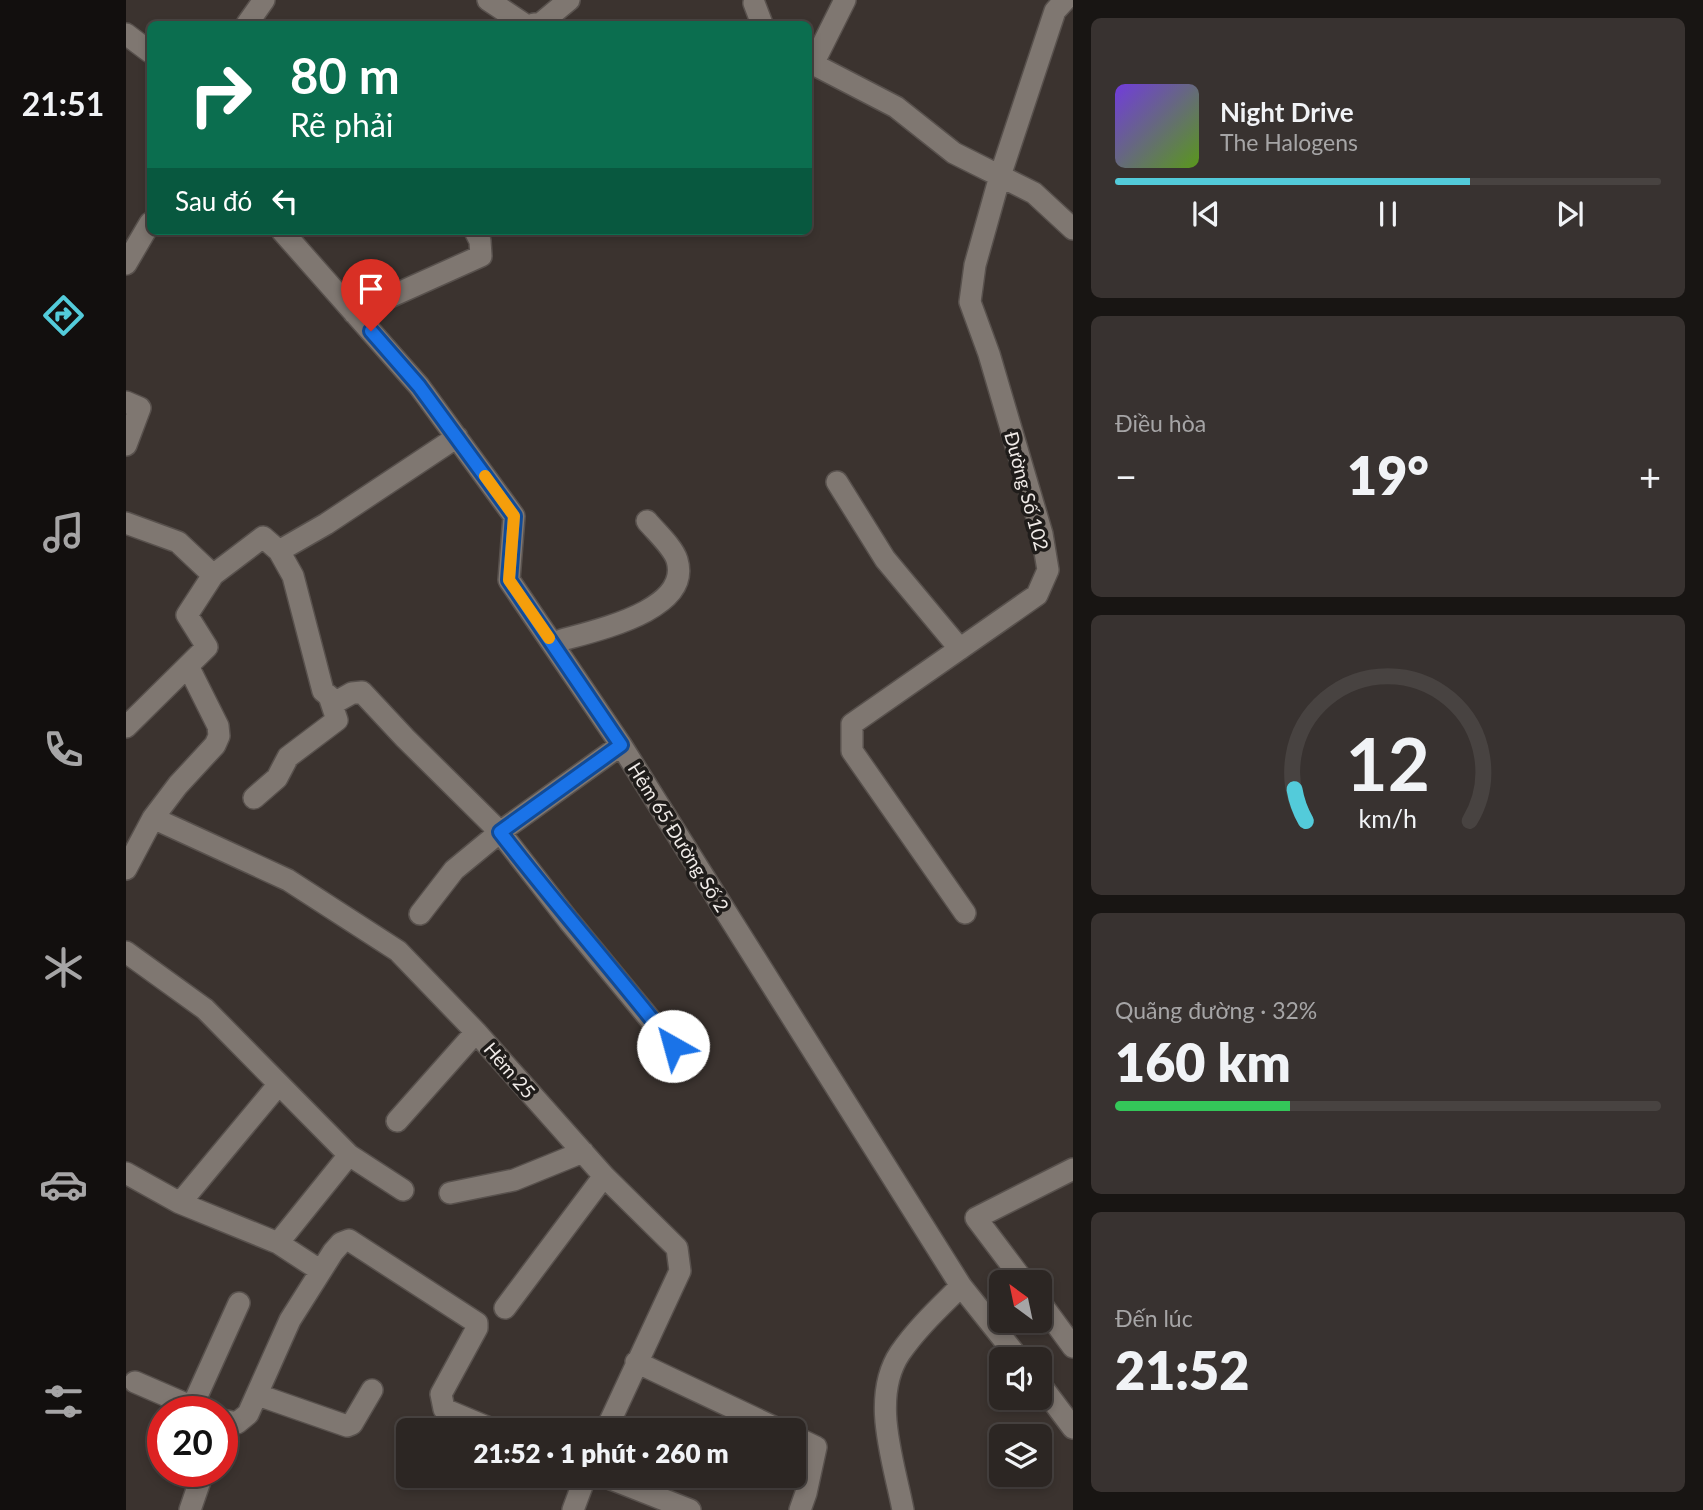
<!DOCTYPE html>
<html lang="vi">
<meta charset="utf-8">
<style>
:root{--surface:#2c2623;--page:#383230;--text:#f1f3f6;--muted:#a6a5a6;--line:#484341;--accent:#53cbda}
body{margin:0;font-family:Lato,sans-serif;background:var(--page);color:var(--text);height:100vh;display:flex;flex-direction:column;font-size:26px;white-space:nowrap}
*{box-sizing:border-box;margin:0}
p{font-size:23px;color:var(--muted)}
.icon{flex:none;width:38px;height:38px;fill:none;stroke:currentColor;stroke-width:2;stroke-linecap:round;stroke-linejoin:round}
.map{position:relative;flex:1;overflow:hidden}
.panel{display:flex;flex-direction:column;gap:18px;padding:18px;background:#181513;width:630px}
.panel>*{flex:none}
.top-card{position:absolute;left:21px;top:21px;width:665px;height:214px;border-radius:10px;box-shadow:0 4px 10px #0003,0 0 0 2px var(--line);background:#0b6e4f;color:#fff;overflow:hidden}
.needle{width:46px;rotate:327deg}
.fabs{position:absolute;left:863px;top:1270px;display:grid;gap:14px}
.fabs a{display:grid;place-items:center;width:63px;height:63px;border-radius:10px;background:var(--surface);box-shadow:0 4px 10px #0003,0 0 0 2px var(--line);font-size:35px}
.speed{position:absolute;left:21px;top:1396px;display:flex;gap:14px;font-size:35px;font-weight:700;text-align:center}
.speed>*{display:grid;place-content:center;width:91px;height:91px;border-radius:50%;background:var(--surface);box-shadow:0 4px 10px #0003,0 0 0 2px var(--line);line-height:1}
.speed .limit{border:10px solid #d22;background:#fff;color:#111}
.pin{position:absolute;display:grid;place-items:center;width:60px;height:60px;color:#fff;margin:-72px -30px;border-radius:50% 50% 50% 0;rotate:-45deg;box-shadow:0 0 7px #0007}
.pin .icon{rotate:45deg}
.me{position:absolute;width:77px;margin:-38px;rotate:322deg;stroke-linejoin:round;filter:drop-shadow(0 0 5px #0008)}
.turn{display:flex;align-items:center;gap:24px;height:147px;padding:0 28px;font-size:32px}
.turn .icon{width:91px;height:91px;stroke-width:2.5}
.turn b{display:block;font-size:49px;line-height:60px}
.then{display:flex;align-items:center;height:66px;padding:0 28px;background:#0003;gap:14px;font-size:26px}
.big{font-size:52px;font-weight:800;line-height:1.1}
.panel .card{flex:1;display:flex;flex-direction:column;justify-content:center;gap:10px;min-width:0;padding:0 24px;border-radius:10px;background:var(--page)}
.panel .dial{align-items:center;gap:0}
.dial svg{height:182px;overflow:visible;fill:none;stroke:var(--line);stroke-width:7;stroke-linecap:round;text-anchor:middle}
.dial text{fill:var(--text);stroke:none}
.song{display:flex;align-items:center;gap:21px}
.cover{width:84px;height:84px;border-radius:10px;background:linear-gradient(135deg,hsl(260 70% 55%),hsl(90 70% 35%))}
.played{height:7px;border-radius:4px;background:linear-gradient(90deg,var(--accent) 65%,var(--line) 65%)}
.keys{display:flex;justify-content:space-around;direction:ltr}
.heat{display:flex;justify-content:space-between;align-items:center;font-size:38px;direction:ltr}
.charge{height:10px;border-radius:5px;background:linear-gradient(90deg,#34c759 32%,var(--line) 0)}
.trip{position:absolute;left:270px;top:1418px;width:410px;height:70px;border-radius:10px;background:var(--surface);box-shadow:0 4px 10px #0003,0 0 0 2px var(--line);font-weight:800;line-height:70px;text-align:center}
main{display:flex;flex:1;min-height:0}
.dock{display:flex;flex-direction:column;width:126px;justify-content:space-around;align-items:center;background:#120f0e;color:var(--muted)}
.dock .icon{width:49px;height:49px}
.dock .selected{color:var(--accent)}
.dock b{font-size:32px;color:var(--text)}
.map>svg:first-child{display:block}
</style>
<main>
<nav class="dock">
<b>21:51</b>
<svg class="icon selected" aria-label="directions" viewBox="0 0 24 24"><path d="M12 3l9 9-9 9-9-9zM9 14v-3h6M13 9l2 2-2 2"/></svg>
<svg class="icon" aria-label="music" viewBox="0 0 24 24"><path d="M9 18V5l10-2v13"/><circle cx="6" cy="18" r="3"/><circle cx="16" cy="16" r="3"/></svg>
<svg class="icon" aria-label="phone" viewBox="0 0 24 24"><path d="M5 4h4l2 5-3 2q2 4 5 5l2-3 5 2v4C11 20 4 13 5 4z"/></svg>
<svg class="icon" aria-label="climate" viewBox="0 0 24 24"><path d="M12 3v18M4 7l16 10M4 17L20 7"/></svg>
<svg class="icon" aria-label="car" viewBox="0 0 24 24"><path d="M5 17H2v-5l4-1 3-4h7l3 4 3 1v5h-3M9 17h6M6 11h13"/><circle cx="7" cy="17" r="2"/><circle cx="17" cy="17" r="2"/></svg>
<svg class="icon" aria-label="filters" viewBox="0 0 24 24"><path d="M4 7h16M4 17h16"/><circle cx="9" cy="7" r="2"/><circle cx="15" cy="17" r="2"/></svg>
</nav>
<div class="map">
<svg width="947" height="1510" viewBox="0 0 947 1510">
<rect width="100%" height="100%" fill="#3b332f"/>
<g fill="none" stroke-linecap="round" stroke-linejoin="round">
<defs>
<path id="minor" d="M 362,0 L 398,24
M 719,0 L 687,64 L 770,107 L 828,153 L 908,193 L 947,229
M 628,3 L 636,24
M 121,24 L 138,0
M 408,24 L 414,24 L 443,0
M 0,34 L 24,52
M 156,231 L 293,386 L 388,516 L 383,580 L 495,745 L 835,1286 L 894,1360
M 0,264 L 24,223
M 228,313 L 355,256 L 354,241 L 349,231
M 0,402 L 14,408 L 0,445
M 711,482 L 759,559 L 834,649
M 0,523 L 52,542 L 87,575
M 153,551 L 200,524 L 331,437
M 426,643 C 460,632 567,613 551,560 C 547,547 530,532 521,521
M 0,727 L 81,647 L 61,615 L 87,575 L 137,537 L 153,551 L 167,576 L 197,691 L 210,702 L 226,693 L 236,692 L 279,738 L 374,832 L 328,870 L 294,914
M 495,745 L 374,832 L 443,921 L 547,1047
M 128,798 L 151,778 L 162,757 L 211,720 L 204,699
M 27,818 L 162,880 L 272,951 L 350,1032 L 478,1176 L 551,1248 L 554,1271 L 480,1430
M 0,869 L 27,818 L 52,785 L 89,745 L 93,736 L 92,726 L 62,666
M 839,913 L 726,751 L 726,724 L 911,595 L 922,570 L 916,534 L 863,354 L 844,302 L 849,265 L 874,176 L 929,11 L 939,0
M 0,952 L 79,1009 L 223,1155 L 277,1190
M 271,1121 L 350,1032
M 0,1173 L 54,1203 L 152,1243 L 223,1155
M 324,1193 L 388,1180 L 457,1152
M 54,1203 L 153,1084
M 152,1243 L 195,1271
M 899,1283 L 850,1218 L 947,1169
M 914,1302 L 947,1347
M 379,1308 L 478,1176
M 510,1362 L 654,1430
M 9,1382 L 76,1411
M 914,1384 L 947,1428
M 132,1395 L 221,1426 L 226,1424 L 246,1390
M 66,1407 L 113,1303
M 96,1420 L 111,1423 L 122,1414 L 164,1320 L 207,1252 L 215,1243 L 223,1240 L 351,1323 L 351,1328 L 315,1394 L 318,1409 L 368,1430
M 667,1436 L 690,1447 L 680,1493 L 674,1510
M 475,1475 L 564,1510
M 64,1510 L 77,1472
M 447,1510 L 460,1475
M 777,1510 C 768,1462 744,1398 774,1353 C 791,1328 814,1307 835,1286"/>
</defs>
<use href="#minor" stroke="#58514d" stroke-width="24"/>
<use href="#minor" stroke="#7f7771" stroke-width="21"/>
</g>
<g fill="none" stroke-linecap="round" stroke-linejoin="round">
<defs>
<path id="route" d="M 245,331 L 293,386 L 388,516 L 383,580 L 495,745 L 374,832 C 430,905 491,974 547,1046"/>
</defs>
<use href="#route" stroke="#114b97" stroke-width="18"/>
<use href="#route" stroke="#1a73e8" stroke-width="12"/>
<path stroke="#f59e0b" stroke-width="12" d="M 359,476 L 388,516 L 383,580 L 423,638"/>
</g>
<g text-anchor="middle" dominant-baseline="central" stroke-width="7" stroke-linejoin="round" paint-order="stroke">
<g font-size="19" fill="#f0ebe8" stroke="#1f1c1a">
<text transform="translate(901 491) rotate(75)">Đường Số 102</text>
<text transform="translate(553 837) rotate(58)">Hẻm 65 Đường Số 2</text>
<text transform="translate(384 1070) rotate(49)">Hẻm 25</text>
</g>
</g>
</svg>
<div class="fabs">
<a><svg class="needle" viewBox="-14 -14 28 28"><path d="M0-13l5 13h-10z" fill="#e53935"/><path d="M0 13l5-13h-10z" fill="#a6a5a6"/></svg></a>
<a><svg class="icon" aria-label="sound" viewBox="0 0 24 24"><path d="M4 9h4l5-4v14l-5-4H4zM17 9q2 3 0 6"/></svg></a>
<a><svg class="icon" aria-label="layers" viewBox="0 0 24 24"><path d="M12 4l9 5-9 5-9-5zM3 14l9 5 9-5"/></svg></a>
</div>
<div class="speed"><div class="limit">20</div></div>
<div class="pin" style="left:245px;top:331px;background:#d93025"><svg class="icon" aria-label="arrive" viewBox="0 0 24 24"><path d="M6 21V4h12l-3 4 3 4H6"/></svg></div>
<svg class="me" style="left:547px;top:1046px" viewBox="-20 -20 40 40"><circle r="19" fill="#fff"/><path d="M0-13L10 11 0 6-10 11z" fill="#1a73e8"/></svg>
<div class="trip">21:52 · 1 phút · 260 m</div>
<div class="top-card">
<div class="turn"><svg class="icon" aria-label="right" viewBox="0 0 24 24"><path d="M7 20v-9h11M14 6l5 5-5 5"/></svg><div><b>80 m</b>Rẽ phải</div></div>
<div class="then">Sau đó<svg class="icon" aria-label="left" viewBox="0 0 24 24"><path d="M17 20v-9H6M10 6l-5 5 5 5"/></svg></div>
</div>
</div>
<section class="panel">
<div class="card">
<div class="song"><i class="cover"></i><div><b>Night Drive</b><p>The Halogens</p></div></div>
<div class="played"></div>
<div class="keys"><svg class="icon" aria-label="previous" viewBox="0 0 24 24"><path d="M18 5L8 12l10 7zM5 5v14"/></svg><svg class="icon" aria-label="pause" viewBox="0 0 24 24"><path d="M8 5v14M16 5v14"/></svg><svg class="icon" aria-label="next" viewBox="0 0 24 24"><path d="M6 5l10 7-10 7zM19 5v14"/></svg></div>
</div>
<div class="card"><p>Điều hòa</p>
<div class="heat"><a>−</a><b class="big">19°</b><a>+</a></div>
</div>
<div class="card dial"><svg viewBox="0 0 100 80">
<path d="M14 69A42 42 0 1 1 86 69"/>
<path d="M14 69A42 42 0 0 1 9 55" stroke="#53cbda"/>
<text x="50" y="56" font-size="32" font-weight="700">12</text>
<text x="50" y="72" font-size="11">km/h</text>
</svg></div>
<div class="card"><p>Quãng đường · 32%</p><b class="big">160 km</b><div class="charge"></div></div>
<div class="card"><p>Đến lúc</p><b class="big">21:52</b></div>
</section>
</main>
